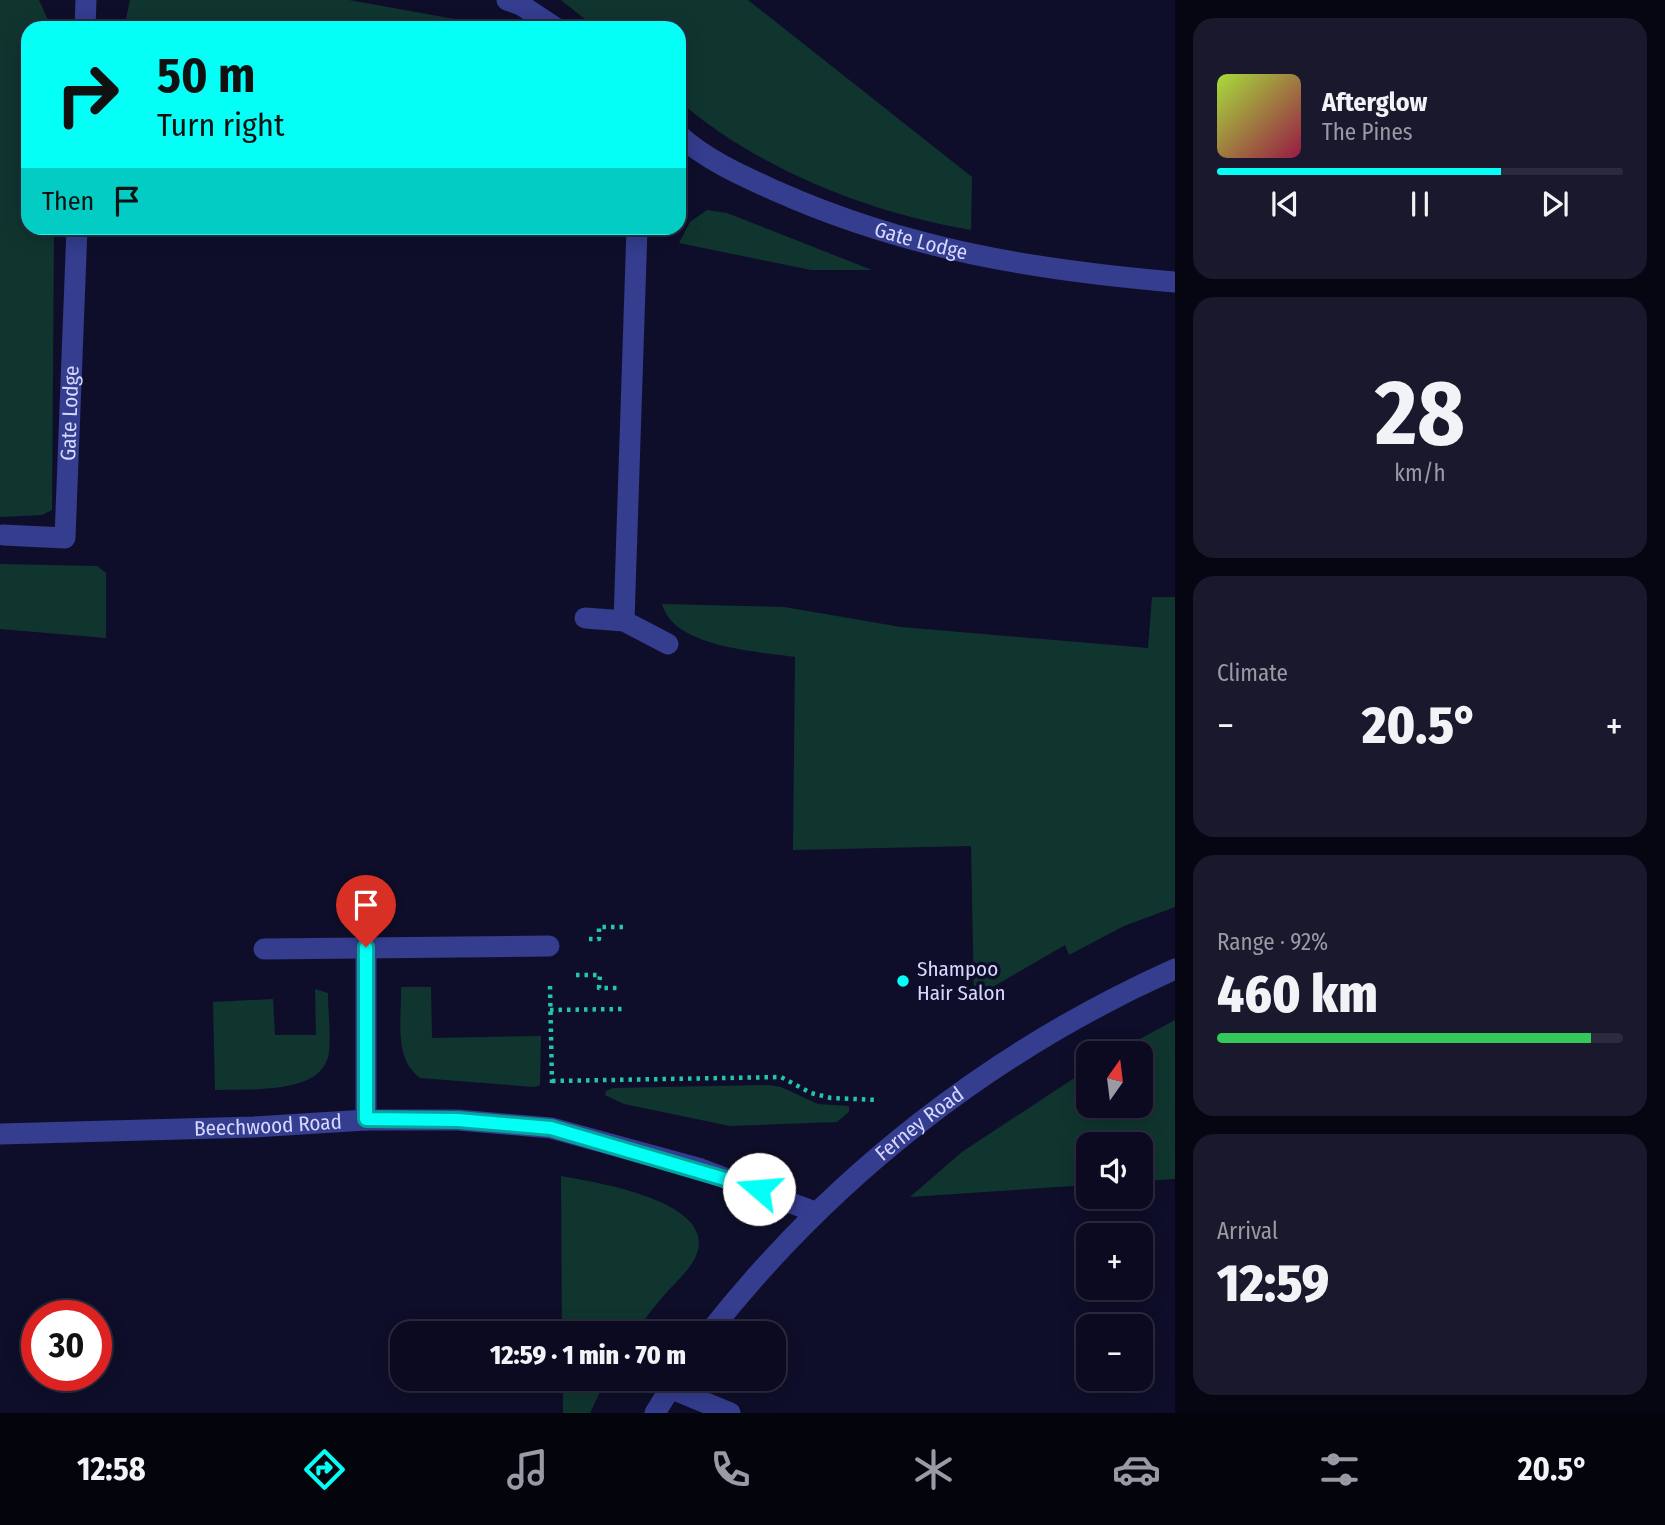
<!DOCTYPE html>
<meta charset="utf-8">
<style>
:root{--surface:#0b0a20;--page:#19182d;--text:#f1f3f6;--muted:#9a9aa5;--line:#2b2b3e;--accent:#03fff6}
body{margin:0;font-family:"Fira Sans Condensed",sans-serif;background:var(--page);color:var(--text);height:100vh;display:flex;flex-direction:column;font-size:26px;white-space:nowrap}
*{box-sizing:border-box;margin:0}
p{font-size:23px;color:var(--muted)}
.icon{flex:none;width:38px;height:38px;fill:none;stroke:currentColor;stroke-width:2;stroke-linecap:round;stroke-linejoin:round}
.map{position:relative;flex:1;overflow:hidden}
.details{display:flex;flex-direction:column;gap:18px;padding:18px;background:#060612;width:490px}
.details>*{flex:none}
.hud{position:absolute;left:21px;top:21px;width:665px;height:214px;border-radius:21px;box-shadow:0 4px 18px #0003,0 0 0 2px var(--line);background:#03fff6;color:#111;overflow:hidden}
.needle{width:46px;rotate:14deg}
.controls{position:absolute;left:1076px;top:1041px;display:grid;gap:14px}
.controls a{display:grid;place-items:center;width:77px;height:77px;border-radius:14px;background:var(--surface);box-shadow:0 4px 18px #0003,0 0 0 2px var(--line);font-size:35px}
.speed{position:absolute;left:21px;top:1300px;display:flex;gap:14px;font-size:35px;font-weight:700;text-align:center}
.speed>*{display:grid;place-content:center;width:91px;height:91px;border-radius:50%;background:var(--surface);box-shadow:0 4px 18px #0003,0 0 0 2px var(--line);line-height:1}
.speed .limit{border:10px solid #d22;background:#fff;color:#111}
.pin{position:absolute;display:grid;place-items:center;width:60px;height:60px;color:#fff;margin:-72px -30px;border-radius:50% 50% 50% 0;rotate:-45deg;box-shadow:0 0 7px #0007}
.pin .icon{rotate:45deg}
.me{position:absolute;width:77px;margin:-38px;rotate:288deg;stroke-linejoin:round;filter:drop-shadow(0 0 5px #0008)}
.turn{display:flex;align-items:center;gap:24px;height:147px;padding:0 21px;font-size:32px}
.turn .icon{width:91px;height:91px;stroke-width:2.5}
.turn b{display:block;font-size:49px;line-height:60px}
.then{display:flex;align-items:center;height:66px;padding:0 21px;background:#0003;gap:14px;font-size:26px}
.big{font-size:52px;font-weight:800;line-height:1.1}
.details .widget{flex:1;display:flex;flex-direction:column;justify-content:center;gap:10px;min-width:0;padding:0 24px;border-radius:21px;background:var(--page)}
.details .dial{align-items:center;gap:0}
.dial b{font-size:91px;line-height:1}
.song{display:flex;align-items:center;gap:21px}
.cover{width:84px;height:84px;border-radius:10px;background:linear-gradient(135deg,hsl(80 70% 55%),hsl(340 70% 35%))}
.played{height:7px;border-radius:4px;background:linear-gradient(90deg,var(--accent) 70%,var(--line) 70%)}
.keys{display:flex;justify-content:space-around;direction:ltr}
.heat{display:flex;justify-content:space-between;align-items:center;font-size:38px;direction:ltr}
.charge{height:10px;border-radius:5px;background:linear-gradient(90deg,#34c759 92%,var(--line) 0)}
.trip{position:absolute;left:390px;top:1321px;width:396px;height:70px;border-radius:21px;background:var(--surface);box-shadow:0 4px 18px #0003,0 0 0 2px var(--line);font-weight:800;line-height:70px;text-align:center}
.dock{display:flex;height:112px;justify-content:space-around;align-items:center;background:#04040d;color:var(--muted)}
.dock .icon{width:49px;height:49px}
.dock .on{color:var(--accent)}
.dock b{font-size:32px;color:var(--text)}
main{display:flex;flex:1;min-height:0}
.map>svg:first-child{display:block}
</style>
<main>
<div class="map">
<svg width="1175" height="1413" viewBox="0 0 1175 1413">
<rect width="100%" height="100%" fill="#0f0e2a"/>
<path fill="#10352f" d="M 0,0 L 39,0 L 47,18 L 57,28 L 28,28 L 28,228 L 54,228 L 52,510 L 42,515 L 0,517 Z
M 130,0 L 349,0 L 477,23 L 487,28 L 124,28 Z
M 561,0 L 748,0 L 972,177 L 971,230 C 869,213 758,169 679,101 L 679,28 L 596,28 Z
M 707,210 L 727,213 L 872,270 L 811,270 L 679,243 L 690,222 Z
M 0,564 L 97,566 L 106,573 L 106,638 L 0,629 Z
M 1152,597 L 1175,597 L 1175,907 L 1124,926 L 1069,955 L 1065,945 L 974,998 L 971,846 L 793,850 L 795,657 C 757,651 674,648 662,604 L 784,607 L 901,627 L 1148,648 Z
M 401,987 L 431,987 L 432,1038 L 541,1036 L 540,1085 L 534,1087 L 420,1078 C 393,1058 402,1018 401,987 Z
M 315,989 L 328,993 C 328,1012 331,1033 329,1052 C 324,1096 248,1088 215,1090 L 213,1002 L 273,999 L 275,1035 L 316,1035 Z
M 1175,1020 L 1175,1179 L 1141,1181 L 1141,1144 L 1088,1144 L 1088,1185 L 910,1197 L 962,1152 L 1088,1069 L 1088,1106 L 1141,1106 L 1141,1054 L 1114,1053 Z
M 768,1085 L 781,1087 L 818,1104 L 849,1106 L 849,1112 L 837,1122 L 730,1126 L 624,1104 L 605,1095 L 606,1091 L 613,1088 Z
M 561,1176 C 593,1182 723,1201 695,1258 C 687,1274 672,1285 661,1299 C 651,1310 643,1322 635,1333 L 562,1333 Z
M 563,1379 L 606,1379 L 590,1413 L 563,1413 Z"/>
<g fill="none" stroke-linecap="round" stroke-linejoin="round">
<path stroke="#23c7a6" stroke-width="4.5" stroke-dasharray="3.5 5" stroke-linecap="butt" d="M 589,939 L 599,939 L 599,927 L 627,927
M 576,975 L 600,975 L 599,988 L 621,988
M 550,986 L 552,1083
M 550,1010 L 623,1009
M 552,1081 L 781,1077 L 811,1093 L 831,1098 L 878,1100"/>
<g stroke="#343d8e" stroke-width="21">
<path d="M 507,0 L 521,5 L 556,28"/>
<path d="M 85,28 L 86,0"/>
<path id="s1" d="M 679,135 C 706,160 743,176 776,191 C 906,249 1034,270 1175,282"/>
<path id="s2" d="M 3,535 L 65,538 L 77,228"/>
<path d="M 585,618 L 624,621 L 668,644"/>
<path d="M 624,621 L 637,228"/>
<path d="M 264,949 L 549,946"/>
<path d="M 366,1120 L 366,947"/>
<path id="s3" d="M 0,1134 L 254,1127 L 366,1120 L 458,1120 L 551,1128 L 701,1169 L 815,1212"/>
<path id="s4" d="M 708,1334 C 832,1176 992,1051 1175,969"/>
<path d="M 670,1388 L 730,1413"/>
<path d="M 655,1413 L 676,1379"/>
</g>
</g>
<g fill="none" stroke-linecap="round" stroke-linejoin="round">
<defs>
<path id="route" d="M 366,947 L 366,1119 L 458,1120 L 551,1128 L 759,1189"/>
</defs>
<use href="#route" stroke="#02a6a0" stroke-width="18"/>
<use href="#route" stroke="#03fff6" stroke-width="12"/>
</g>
<circle fill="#03fff6" stroke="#0f0e2a" stroke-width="2.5" cx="903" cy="981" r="7"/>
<g text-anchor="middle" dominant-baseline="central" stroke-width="7" stroke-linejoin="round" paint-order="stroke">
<g font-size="21" fill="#d7d8ff" stroke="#0f0e2a">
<text stroke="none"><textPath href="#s1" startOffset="266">Gate Lodge</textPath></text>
<text stroke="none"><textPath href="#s2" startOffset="187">Gate Lodge</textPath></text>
<text stroke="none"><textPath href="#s4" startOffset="299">Ferney Road</textPath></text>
<text stroke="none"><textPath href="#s3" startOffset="268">Beechwood Road</textPath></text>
</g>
<g font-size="21" fill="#d7d8ff" stroke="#0f0e2a" text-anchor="start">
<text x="917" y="969">Shampoo<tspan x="917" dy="24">Hair Salon</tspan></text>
</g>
</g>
</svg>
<div class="controls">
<a><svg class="needle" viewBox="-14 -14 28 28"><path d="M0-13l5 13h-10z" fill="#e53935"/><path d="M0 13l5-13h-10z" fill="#9a9aa5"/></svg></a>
<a><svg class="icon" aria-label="sound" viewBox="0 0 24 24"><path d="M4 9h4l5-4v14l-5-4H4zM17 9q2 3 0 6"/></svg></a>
<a>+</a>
<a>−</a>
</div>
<div class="speed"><div class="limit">30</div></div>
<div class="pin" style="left:366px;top:947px;background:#d93025"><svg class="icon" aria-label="arrive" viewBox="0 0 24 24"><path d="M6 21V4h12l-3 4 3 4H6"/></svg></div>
<svg class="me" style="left:759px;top:1189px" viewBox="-20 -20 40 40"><circle r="19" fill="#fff"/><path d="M0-13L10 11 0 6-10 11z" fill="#03fff6"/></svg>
<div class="trip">12:59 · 1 min · 70 m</div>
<div class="hud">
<div class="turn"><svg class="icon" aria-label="right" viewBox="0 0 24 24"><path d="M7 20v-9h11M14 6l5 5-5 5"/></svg><div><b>50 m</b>Turn right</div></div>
<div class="then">Then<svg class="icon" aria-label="arrive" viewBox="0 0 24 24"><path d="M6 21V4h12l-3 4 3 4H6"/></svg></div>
</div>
</div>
<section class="details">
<div class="widget">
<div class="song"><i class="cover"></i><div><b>Afterglow</b><p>The Pines</p></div></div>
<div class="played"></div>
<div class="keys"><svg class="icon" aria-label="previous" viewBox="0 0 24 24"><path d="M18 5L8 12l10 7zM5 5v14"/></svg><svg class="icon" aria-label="pause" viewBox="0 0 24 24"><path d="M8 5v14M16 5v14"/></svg><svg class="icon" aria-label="next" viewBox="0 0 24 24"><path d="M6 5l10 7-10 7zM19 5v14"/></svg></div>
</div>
<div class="widget dial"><b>28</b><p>km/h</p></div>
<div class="widget"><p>Climate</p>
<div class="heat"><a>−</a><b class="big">20.5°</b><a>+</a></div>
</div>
<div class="widget"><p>Range · 92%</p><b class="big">460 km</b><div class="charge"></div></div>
<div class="widget"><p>Arrival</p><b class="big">12:59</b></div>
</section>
</main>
<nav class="dock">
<b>12:58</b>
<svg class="icon on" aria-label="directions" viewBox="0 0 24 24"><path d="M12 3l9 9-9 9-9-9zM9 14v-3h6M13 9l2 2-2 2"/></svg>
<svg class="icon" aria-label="music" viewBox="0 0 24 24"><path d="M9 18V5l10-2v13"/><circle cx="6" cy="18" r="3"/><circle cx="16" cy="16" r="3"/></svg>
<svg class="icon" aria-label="phone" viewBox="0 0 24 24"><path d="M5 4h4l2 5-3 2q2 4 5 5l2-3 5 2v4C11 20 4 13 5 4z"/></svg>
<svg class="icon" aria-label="climate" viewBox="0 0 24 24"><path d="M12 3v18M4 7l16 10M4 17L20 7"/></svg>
<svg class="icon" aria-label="car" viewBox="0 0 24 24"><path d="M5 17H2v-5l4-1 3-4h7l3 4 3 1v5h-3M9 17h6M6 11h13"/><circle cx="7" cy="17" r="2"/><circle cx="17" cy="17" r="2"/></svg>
<svg class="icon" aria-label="filters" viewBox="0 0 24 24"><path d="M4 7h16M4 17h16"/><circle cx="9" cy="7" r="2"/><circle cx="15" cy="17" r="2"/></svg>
<b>20.5°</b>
</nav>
